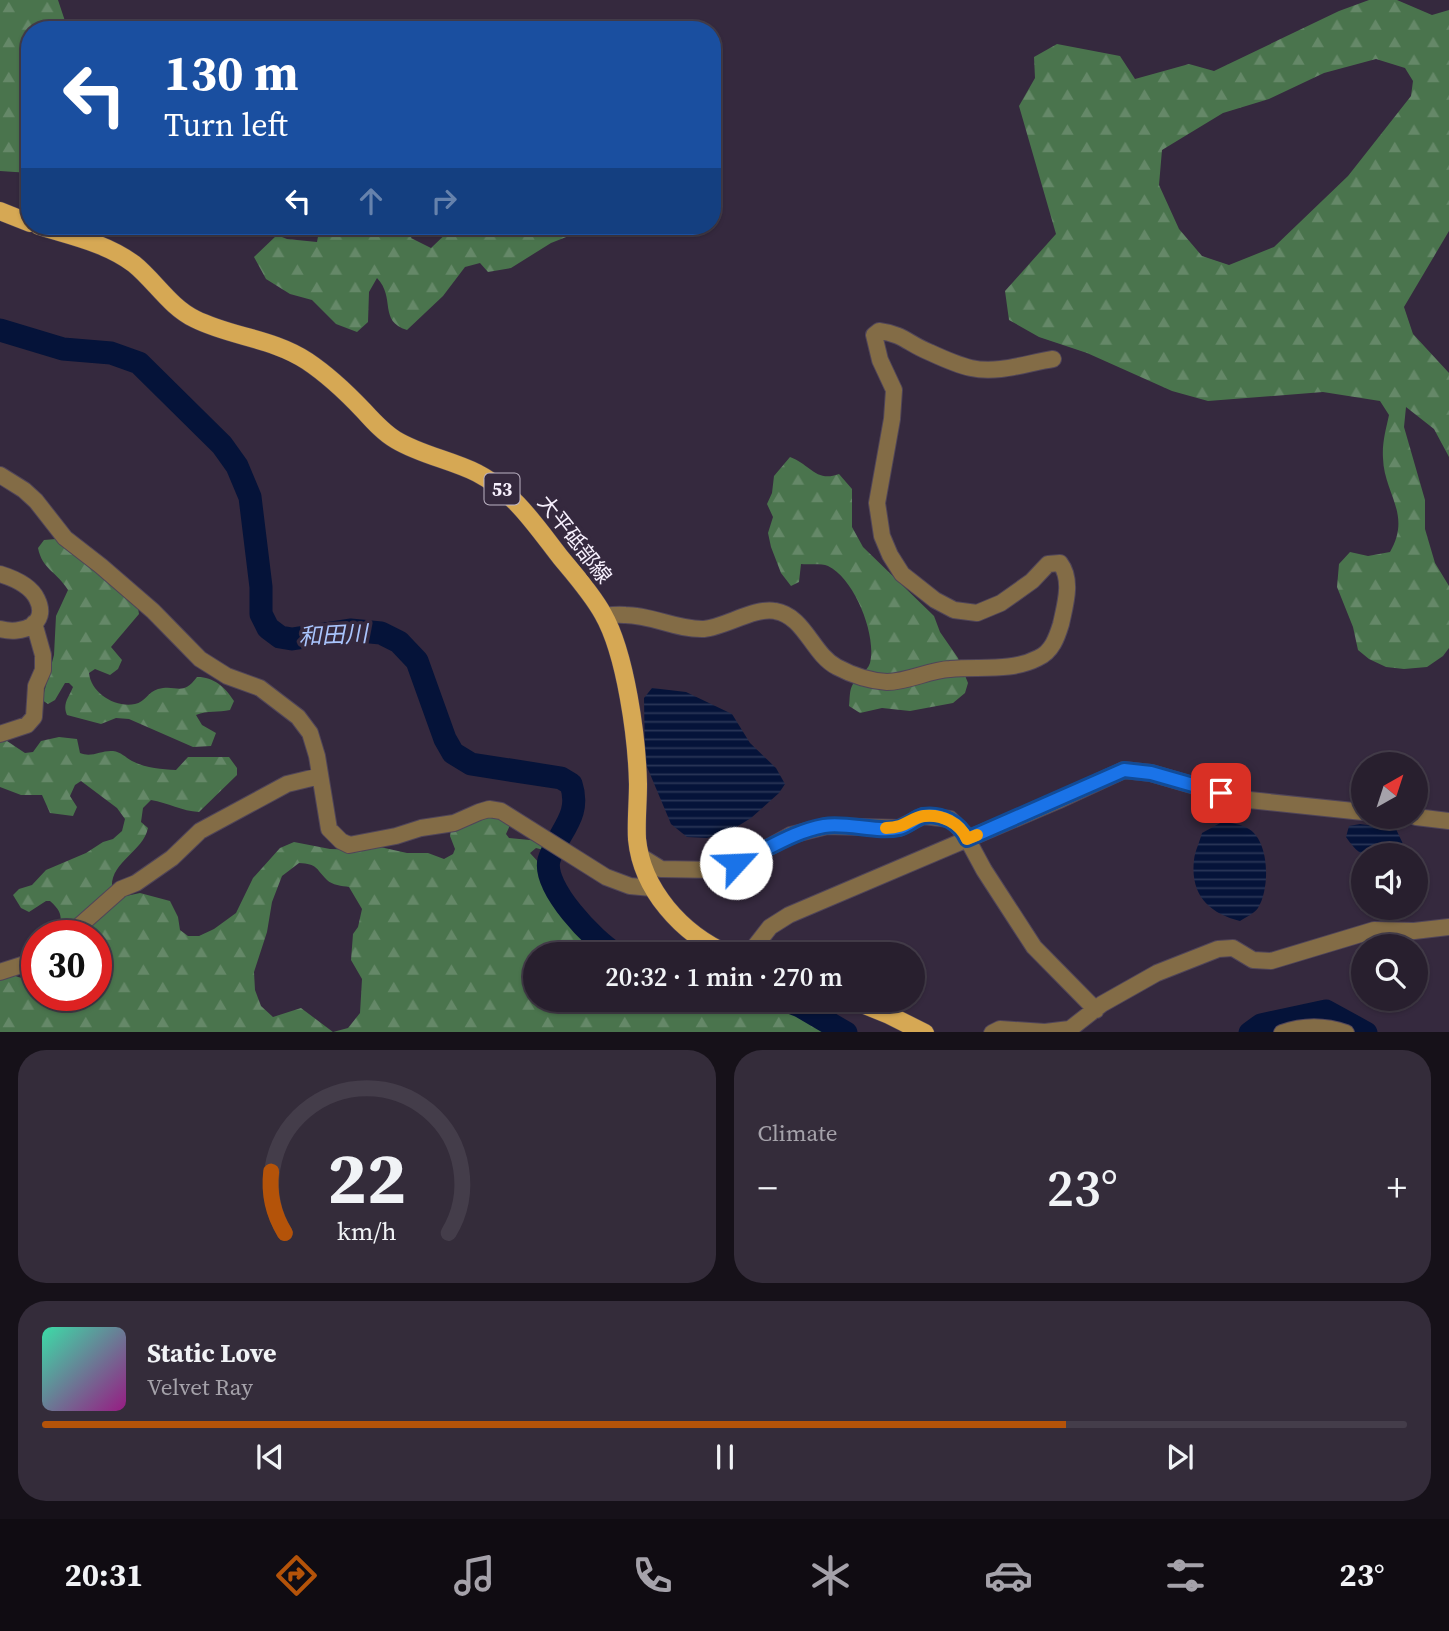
<!DOCTYPE html>
<meta charset="utf-8">
<style>
:root{--surface:#281f2e;--page:#342c3a;--text:#f1f3f6;--muted:#a5a2aa;--line:#443d4a;--accent:#b45309}
body{margin:0;font-family:"Source Serif 4","Noto Sans JP",serif;background:var(--page);color:var(--text);height:100vh;display:flex;flex-direction:column;font-size:26px;white-space:nowrap}
*{box-sizing:border-box;margin:0}
p{font-size:23px;color:var(--muted)}
.icon{flex:none;width:38px;height:38px;fill:none;stroke:currentColor;stroke-width:2;stroke-linecap:round;stroke-linejoin:round}
.map{position:relative;height:1032px;overflow:hidden}
.sheet{display:flex;flex-direction:column;gap:18px;padding:18px;background:#161119;flex:1}
.sheet>*{flex:none}
.top-card{position:absolute;left:21px;top:21px;width:700px;height:214px;border-radius:28px;box-shadow:0 2px 5px #0004,0 0 0 2px var(--line);background:#1a4fa0;color:#fff;overflow:hidden}
.needle{width:46px;rotate:39deg}
.buttons{position:absolute;left:1351px;top:752px;display:grid;gap:14px}
.buttons a{display:grid;place-items:center;width:77px;height:77px;border-radius:50%;background:var(--surface);box-shadow:0 2px 5px #0004,0 0 0 2px var(--line);font-size:35px}
.speed{position:absolute;left:21px;top:920px;display:flex;gap:14px;font-size:35px;font-weight:700;text-align:center}
.speed>*{display:grid;place-content:center;width:91px;height:91px;border-radius:50%;background:var(--surface);box-shadow:0 2px 5px #0004,0 0 0 2px var(--line);line-height:1}
.speed .limit{border:10px solid #d22;background:#fff;color:#111}
.pin{position:absolute;display:grid;place-items:center;width:60px;height:60px;color:#fff;margin:-30px;border-radius:14px;box-shadow:0 4px 10px #0006}
.me{position:absolute;width:77px;margin:-38px;rotate:65deg;stroke-linejoin:round;filter:drop-shadow(0 0 5px #0008)}
.turn{display:flex;align-items:center;gap:24px;height:147px;padding:0 28px;font-size:32px}
.turn .icon{width:91px;height:91px;stroke-width:2.5}
.turn b{display:block;font-size:49px;line-height:60px}
.lanes{display:flex;align-items:center;height:66px;padding:0 28px;background:#0003;justify-content:center;gap:35px;direction:ltr}
.lanes .off{opacity:.35}
.big{font-size:52px;font-weight:600;line-height:1.1}
.sheet .card{flex:1;display:flex;flex-direction:column;justify-content:center;gap:10px;min-width:0;padding:0 24px;border-radius:28px;background:var(--page)}
.sheet .dial{align-items:center;gap:0}
.dial svg{height:182px;overflow:visible;fill:none;stroke:var(--line);stroke-width:7;stroke-linecap:round;text-anchor:middle}
.dial text{fill:var(--text);stroke:none}
.song{display:flex;align-items:center;gap:21px}
.cover{width:84px;height:84px;border-radius:10px;background:linear-gradient(135deg,hsl(160 70% 55%),hsl(310 70% 35%))}
.played{height:7px;border-radius:4px;background:linear-gradient(90deg,var(--accent) 75%,var(--line) 75%)}
.keys{display:flex;justify-content:space-around;direction:ltr}
.heat{display:flex;justify-content:space-between;align-items:center;font-size:38px;direction:ltr}
.sheet .tiles{flex:1;display:grid;gap:18px;grid-template-columns:1fr 1fr}
.card:last-child{grid-column:span 2}
.trip{position:absolute;left:523px;top:942px;width:402px;height:70px;border-radius:35px;background:var(--surface);box-shadow:0 2px 5px #0004,0 0 0 2px var(--line);font-weight:600;line-height:70px;text-align:center}
.tabs{display:flex;height:112px;justify-content:space-around;align-items:center;background:#100c12;color:var(--muted)}
.tabs .icon{width:49px;height:49px}
.tabs .current{color:var(--accent)}
.tabs b{font-size:32px;color:var(--text)}
.map>svg:first-child{display:block}
</style>
<div class="map">
<svg width="1449" height="1033" viewBox="0 0 1449 1033">
<defs>
<pattern id="forest-firs" width="22" height="20" patternUnits="userSpaceOnUse" patternTransform="scale(1.75)"><rect width="22" height="20" fill="#4a744d"/><path d="M5 1l3.5 6h-7zM16 11l3.5 6h-7z" fill="#658868"/></pattern>
<pattern id="water-rules" width="6" height="5" patternUnits="userSpaceOnUse" patternTransform="scale(1.75)"><rect width="6" height="5" fill="#051339"/><path d="M0 2.5h6" fill="none" stroke="#2a3657"/></pattern>
</defs>
<rect width="100%" height="100%" fill="#35293e"/>
<path fill="url(#forest-firs)" fill-rule="evenodd" d="M 0,0 L 58,0 L 68,30 L 30,30 L 30,173 L 0,171 Z
M 1369,0 L 1397,0 L 1432,15 L 1449,10 L 1449,231 L 1404,307 L 1413,334 L 1449,373 L 1449,457 L 1434,429 L 1406,407 L 1404,427 L 1425,500 L 1425,529 L 1435,563 L 1449,586 L 1449,648 L 1443,656 L 1427,667 L 1404,669 L 1386,667 L 1369,659 L 1358,650 L 1353,627 L 1337,587 L 1339,564 L 1350,552 L 1368,556 L 1390,552 C 1412,514 1384,494 1383,458 C 1382,443 1386,429 1389,415 L 1380,401 L 1323,392 L 1208,401 L 1172,391 L 1087,353 L 1039,337 L 1009,320 L 1005,291 L 1056,234 L 1019,106 L 1035,78 L 1034,57 L 1057,44 L 1120,56 L 1135,79 L 1189,64 L 1214,71 L 1339,11 ZM 1376,59 L 1405,68 L 1413,81 L 1411,96 L 1348,176 L 1274,247 L 1229,265 L 1202,256 L 1179,229 L 1159,185 L 1162,150 L 1223,113 L 1269,99 L 1324,73 Z
M 320,226 L 417,226 L 411,238 L 431,248 L 454,226 L 594,226 L 551,243 L 511,268 L 488,272 L 480,263 L 465,267 L 443,296 L 407,330 C 378,321 396,298 377,278 L 369,292 L 368,322 L 357,332 L 336,324 L 312,300 L 290,294 L 266,279 L 254,257 L 277,235 L 287,239 L 317,242 Z
M 790,457 C 810,464 816,483 839,474 L 852,489 L 852,527 L 863,547 L 934,616 L 940,632 L 958,658 L 968,683 L 965,693 L 953,703 L 910,711 L 882,708 L 860,713 L 849,706 C 850,699 849,690 853,684 C 857,677 867,672 870,663 C 877,636 855,579 828,566 C 821,563 808,565 801,564 L 799,582 L 791,586 L 781,573 L 771,547 L 768,533 L 773,517 L 767,504 L 772,493 L 774,476 Z
M 56,539 L 97,571 L 138,608 L 139,614 L 111,647 L 122,660 L 118,669 L 110,675 L 95,669 L 89,673 C 91,693 115,708 135,704 C 145,702 148,692 158,689 C 177,684 182,697 197,677 C 214,677 225,687 234,701 L 230,710 C 218,713 208,710 196,715 L 202,725 L 216,733 L 211,746 L 193,747 L 129,719 L 116,718 L 101,724 L 67,715 C 62,704 69,697 73,687 L 69,683 L 65,683 L 55,700 L 48,704 L 42,700 L 54,655 L 56,616 L 68,590 C 57,572 42,569 38,548 L 44,540 Z
M 59,737 L 77,739 L 80,753 C 92,758 101,750 113,751 C 121,752 125,757 132,761 C 145,768 161,769 176,770 L 188,757 L 229,757 L 237,768 L 237,775 L 199,812 C 182,811 168,803 151,800 L 143,808 L 141,822 L 148,828 C 143,852 110,862 112,888 L 126,896 L 140,893 L 170,901 L 178,917 L 180,930 L 188,936 L 199,936 L 214,929 L 236,913 L 253,878 L 280,848 L 294,842 L 330,849 L 360,850 L 380,847 L 407,853 L 428,853 L 444,859 L 453,854 L 455,849 L 450,836 L 451,830 C 473,821 489,811 511,823 L 506,834 L 509,838 L 540,841 L 547,846 L 547,851 L 536,848 L 530,853 L 541,865 C 539,878 542,882 552,889 C 559,920 579,938 605,954 L 536,954 L 536,999 L 768,999 L 783,1005 L 835,1032 L 0,1032 L 0,966 C 11,975 22,982 37,976 L 37,996 L 96,996 L 96,936 L 60,936 C 60,919 65,914 50,901 L 46,901 L 29,912 L 21,908 L 13,895 L 19,889 L 32,885 L 46,870 L 86,853 L 103,842 L 113,839 L 122,831 L 125,819 L 117,808 L 81,781 L 75,785 L 70,796 L 77,807 L 73,816 L 50,813 L 42,795 L 21,795 L 0,787 L 0,742 L 7,741 L 25,753 L 33,752 L 41,741 ZM 299,863 C 318,864 315,868 327,880 C 332,885 342,886 349,887 L 362,909 L 358,927 L 353,934 L 351,960 L 362,979 L 360,1013 L 348,1028 L 333,1032 L 301,1008 L 273,1017 L 261,1006 L 255,990 L 254,972 L 267,932 L 272,902 L 282,876 Z"/>
<path fill="url(#water-rules)" d="M 652,688 L 686,692 L 732,714 L 750,743 L 776,768 L 785,784 L 779,793 L 751,818 L 730,831 L 707,838 L 687,837 L 671,824 L 645,762 L 644,698 Z
M 1222,822 C 1231,823 1241,824 1249,829 C 1270,842 1270,889 1258,908 C 1255,913 1246,917 1240,921 C 1209,913 1190,895 1194,860 C 1195,851 1200,841 1202,833 Z
M 1360,824 L 1396,829 L 1403,844 L 1400,856 C 1371,857 1363,862 1346,837 L 1349,826 Z"/>
<g fill="none" stroke-linecap="round" stroke-linejoin="round">
<path stroke="#051339" stroke-width="23" d="M 0,330 L 63,349 L 111,353 L 139,363 L 222,445 L 237,466 L 250,497 L 261,587 L 261,614 L 268,628 L 280,637 L 292,639 L 350,630 L 381,633 L 399,642 L 417,661 L 445,739 L 453,753 L 471,764 L 561,778 L 571,784 C 582,817 558,831 549,860 C 542,887 594,941 616,954
M 782,999 L 800,1006 L 846,1033
M 1250,1033 L 1261,1025 L 1326,1011 L 1366,1033"/>
<defs>
<path id="minor" d="M 0,475 L 24,490 L 36,501 L 65,538 L 101,566 L 153,611 L 200,659 L 227,676 L 260,688 L 298,717 L 310,733 L 317,756 L 329,829 L 341,841 L 349,845 L 396,836 L 421,828 L 454,823 L 479,812 L 489,809 L 501,811 L 606,877 L 630,886 L 652,888
M 0,574 C 13,578 31,586 37,599 C 50,625 21,635 0,629
M 604,616 C 611,615 618,614 625,615 C 652,615 677,630 704,629 C 725,627 755,607 775,611 C 805,616 812,654 837,667 C 852,675 870,681 887,682 C 908,682 929,670 950,669 C 979,666 1011,672 1038,658 C 1052,652 1057,637 1061,624 C 1065,605 1073,580 1060,563 L 1048,564 L 1032,581 L 1001,603 L 977,613 L 954,610 L 935,600 L 902,574 L 890,555 L 882,536 L 877,503 L 892,419 L 894,390 L 880,360 L 874,335 L 879,331 C 903,334 909,344 929,352 C 942,358 957,365 971,368 C 998,374 1027,363 1053,359
M 0,734 L 27,725 L 34,717 L 36,686 L 43,670 L 43,655 L 34,623
M 1416,817 L 1449,821
M 640,856 L 661,869 L 718,870 L 753,856 L 791,835 L 827,826 L 899,828 L 923,816 L 950,819 L 964,833 L 984,870 L 1034,947 L 1096,1010
M 68,936 L 121,889 L 136,883 L 172,858 L 200,831 L 287,784 L 320,776
M 749,954 L 770,927 L 789,915 L 1057,801 L 1124,770 L 1151,773 L 1240,799 L 1363,812
M 0,972 L 37,960
M 992,1033 L 1000,1029 L 1045,1032 L 1070,1029 L 1102,1004 L 1157,973 L 1218,949 L 1233,948 L 1253,960 L 1271,961 L 1374,930 L 1414,931 L 1449,927
M 1282,1033 C 1304,1025 1324,1025 1346,1033"/>
<path id="primary" d="M 0,211 L 30,223
M 39,226 C 71,236 106,243 134,264 C 155,281 170,307 195,319 C 231,337 272,338 307,361 C 328,375 347,393 364,411 C 374,422 384,433 396,440 C 421,455 451,460 477,473 C 514,492 536,526 561,558 C 576,576 592,594 603,614 C 626,654 637,739 638,784 C 638,803 636,821 637,839 C 642,890 682,934 728,954
M 850,999 L 889,1015 L 925,1033"/>
</defs>
<use href="#minor" stroke="#504559" stroke-width="18"/>
<use href="#primary" stroke="#504559" stroke-width="19"/>
<use href="#minor" stroke="#836c46" stroke-width="16"/>
<use href="#primary" stroke="#d6a854" stroke-width="18"/>
</g>
<g fill="none" stroke-linecap="round" stroke-linejoin="round">
<defs>
<path id="route" d="M 736,863 C 766,851 791,832 824,826 C 847,822 878,833 899,828 C 908,826 915,818 923,816 C 942,813 960,823 967,839 L 1124,770 L 1151,773 L 1221,793"/>
</defs>
<use href="#route" stroke="#114b97" stroke-width="18"/>
<use href="#route" stroke="#1a73e8" stroke-width="12"/>
<path stroke="#f59e0b" stroke-width="12" d="M 886,828 C 906,828 910,818 924,816 C 942,814 960,823 967,839 L 977,835"/>
</g>
<g text-anchor="middle" dominant-baseline="central" stroke-width="7" stroke-linejoin="round" paint-order="stroke">
<rect fill="#35293e" stroke="#bdb4c4" stroke-width="2" x="484.5" y="473.5" width="35" height="31" rx="5"/>
<g font-size="19" font-weight="bold" fill="#f7f0fd">
<text x="502" y="489">53</text>
</g>
<g font-size="21" fill="#f7f0fd" stroke="#35293e">
<text transform="translate(575 539) rotate(52)">大平砥部線</text>
</g>
<g font-size="23" font-style="italic" fill="#aac5fd" stroke="#35293e">
<text transform="translate(333 635) rotate(-3)">和田川</text>
</g>
</g>
</svg>
<div class="buttons">
<a><svg class="needle" viewBox="-14 -14 28 28"><path d="M0-13l5 13h-10z" fill="#e53935"/><path d="M0 13l5-13h-10z" fill="#a5a2aa"/></svg></a>
<a><svg class="icon" aria-label="sound" viewBox="0 0 24 24"><path d="M4 9h4l5-4v14l-5-4H4zM17 9q2 3 0 6"/></svg></a>
<a><svg class="icon" aria-label="search" viewBox="0 0 24 24"><circle cx="10" cy="10" r="6"/><path d="M15 15l6 6"/></svg></a>
</div>
<div class="speed"><div class="limit">30</div></div>
<div class="pin" style="left:1221px;top:793px;background:#d93025"><svg class="icon" aria-label="arrive" viewBox="0 0 24 24"><path d="M6 21V4h12l-3 4 3 4H6"/></svg></div>
<svg class="me" style="left:736px;top:863px" viewBox="-20 -20 40 40"><circle r="19" fill="#fff"/><path d="M0-13L10 11 0 6-10 11z" fill="#1a73e8"/></svg>
<div class="trip">20:32 · 1 min · 270 m</div>
<div class="top-card">
<div class="turn"><svg class="icon" aria-label="left" viewBox="0 0 24 24"><path d="M17 20v-9H6M10 6l-5 5 5 5"/></svg><div><b>130 m</b>Turn left</div></div>
<div class="lanes"><svg class="icon" aria-label="left" viewBox="0 0 24 24"><path d="M17 20v-9H6M10 6l-5 5 5 5"/></svg><svg class="icon off" aria-label="ahead" viewBox="0 0 24 24"><path d="M12 20V5M6 11l6-6 6 6"/></svg><svg class="icon off" aria-label="right" viewBox="0 0 24 24"><path d="M7 20v-9h11M14 6l5 5-5 5"/></svg></div>
</div>
</div>
<section class="sheet">
<div class="tiles">
<div class="card dial"><svg viewBox="0 0 100 80">
<path d="M14 69A42 42 0 1 1 86 69"/>
<path d="M14 69A42 42 0 0 1 8 42" stroke="#b45309"/>
<text x="50" y="56" font-size="32" font-weight="700">22</text>
<text x="50" y="72" font-size="11">km/h</text>
</svg></div>
<div class="card"><p>Climate</p>
<div class="heat"><a>−</a><b class="big">23°</b><a>+</a></div>
</div>
<div class="card">
<div class="song"><i class="cover"></i><div><b>Static Love</b><p>Velvet Ray</p></div></div>
<div class="played"></div>
<div class="keys"><svg class="icon" aria-label="previous" viewBox="0 0 24 24"><path d="M18 5L8 12l10 7zM5 5v14"/></svg><svg class="icon" aria-label="pause" viewBox="0 0 24 24"><path d="M8 5v14M16 5v14"/></svg><svg class="icon" aria-label="next" viewBox="0 0 24 24"><path d="M6 5l10 7-10 7zM19 5v14"/></svg></div>
</div>
</div>
</section>
<nav class="tabs">
<b>20:31</b>
<svg class="icon current" aria-label="directions" viewBox="0 0 24 24"><path d="M12 3l9 9-9 9-9-9zM9 14v-3h6M13 9l2 2-2 2"/></svg>
<svg class="icon" aria-label="music" viewBox="0 0 24 24"><path d="M9 18V5l10-2v13"/><circle cx="6" cy="18" r="3"/><circle cx="16" cy="16" r="3"/></svg>
<svg class="icon" aria-label="phone" viewBox="0 0 24 24"><path d="M5 4h4l2 5-3 2q2 4 5 5l2-3 5 2v4C11 20 4 13 5 4z"/></svg>
<svg class="icon" aria-label="climate" viewBox="0 0 24 24"><path d="M12 3v18M4 7l16 10M4 17L20 7"/></svg>
<svg class="icon" aria-label="car" viewBox="0 0 24 24"><path d="M5 17H2v-5l4-1 3-4h7l3 4 3 1v5h-3M9 17h6M6 11h13"/><circle cx="7" cy="17" r="2"/><circle cx="17" cy="17" r="2"/></svg>
<svg class="icon" aria-label="filters" viewBox="0 0 24 24"><path d="M4 7h16M4 17h16"/><circle cx="9" cy="7" r="2"/><circle cx="15" cy="17" r="2"/></svg>
<b>23°</b>
</nav>
